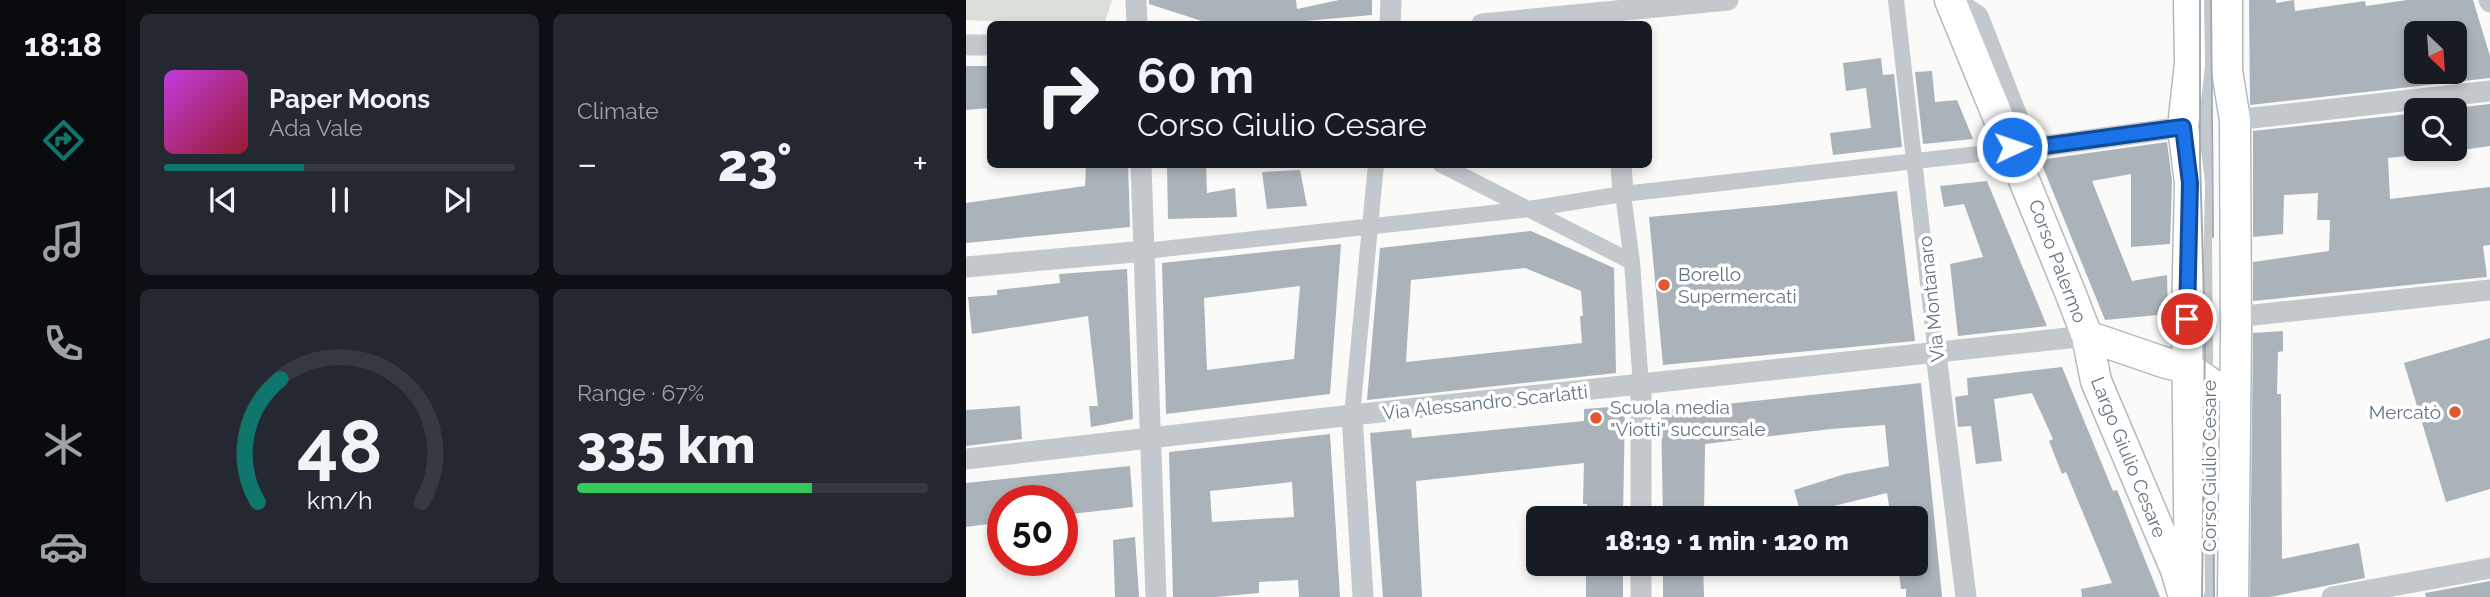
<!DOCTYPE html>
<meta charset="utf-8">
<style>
:root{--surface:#171b24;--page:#242831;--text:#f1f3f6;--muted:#9ea1a6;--line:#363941;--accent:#0f766e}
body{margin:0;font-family:Raleway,sans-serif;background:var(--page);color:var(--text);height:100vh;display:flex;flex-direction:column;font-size:26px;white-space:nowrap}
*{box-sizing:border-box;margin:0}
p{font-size:23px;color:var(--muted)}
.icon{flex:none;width:38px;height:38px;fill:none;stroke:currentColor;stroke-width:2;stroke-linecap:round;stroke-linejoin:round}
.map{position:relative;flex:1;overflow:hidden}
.sheet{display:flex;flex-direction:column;gap:14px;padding:14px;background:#0d0f14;width:840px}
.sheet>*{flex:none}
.top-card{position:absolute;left:21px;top:21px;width:665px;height:147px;border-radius:10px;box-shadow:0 4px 10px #0003;background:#171b24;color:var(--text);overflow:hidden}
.needle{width:46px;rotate:155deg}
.buttons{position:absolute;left:1438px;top:21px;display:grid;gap:14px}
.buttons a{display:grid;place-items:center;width:63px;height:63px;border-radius:10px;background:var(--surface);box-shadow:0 4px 10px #0003;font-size:35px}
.speed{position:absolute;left:21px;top:485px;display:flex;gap:14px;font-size:35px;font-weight:700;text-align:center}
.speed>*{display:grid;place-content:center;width:91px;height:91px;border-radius:50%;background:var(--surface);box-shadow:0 4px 10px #0003;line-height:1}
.speed .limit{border:10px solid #d22;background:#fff;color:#111}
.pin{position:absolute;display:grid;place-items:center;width:60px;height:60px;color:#fff;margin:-30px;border:4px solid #fff;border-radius:50%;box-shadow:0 2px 7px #0007}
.me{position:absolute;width:77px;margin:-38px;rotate:87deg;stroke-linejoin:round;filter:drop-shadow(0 0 5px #0008)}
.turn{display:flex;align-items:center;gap:24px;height:147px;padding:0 35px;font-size:32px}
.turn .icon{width:91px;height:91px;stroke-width:2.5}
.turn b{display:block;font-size:49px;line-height:60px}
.big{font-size:52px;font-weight:800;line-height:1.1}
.sheet .widget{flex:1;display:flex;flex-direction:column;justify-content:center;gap:10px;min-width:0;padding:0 24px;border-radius:10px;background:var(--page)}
.sheet .dial{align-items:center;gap:0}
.dial svg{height:182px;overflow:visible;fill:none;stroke:var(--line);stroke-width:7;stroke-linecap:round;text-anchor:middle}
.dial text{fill:var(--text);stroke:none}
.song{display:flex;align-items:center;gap:21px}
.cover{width:84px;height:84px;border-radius:10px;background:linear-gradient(135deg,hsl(290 70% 55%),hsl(350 70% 35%))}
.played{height:7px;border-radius:4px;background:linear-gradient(90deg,var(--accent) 40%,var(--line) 40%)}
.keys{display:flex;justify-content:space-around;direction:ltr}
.heat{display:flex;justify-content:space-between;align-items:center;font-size:38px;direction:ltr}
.charge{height:10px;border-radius:5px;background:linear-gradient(90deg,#34c759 67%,var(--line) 0)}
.sheet .tiles{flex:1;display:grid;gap:14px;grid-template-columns:repeat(2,1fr)}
.trip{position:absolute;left:560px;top:506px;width:402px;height:70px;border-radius:10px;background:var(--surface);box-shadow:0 4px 10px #0003;font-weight:800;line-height:70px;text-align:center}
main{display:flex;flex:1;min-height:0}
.menu{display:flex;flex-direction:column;width:126px;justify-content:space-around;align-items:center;background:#090b0e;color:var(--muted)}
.menu .icon{width:49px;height:49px}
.menu .current{color:var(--accent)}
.menu b{font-size:32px;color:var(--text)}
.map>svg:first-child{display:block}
</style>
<main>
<nav class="menu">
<b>18:18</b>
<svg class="icon current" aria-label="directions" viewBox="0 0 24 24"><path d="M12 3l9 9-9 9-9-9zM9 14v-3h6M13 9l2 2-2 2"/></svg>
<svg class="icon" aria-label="music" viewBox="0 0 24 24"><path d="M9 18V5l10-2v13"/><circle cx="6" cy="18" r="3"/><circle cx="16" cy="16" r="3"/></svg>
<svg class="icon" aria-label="phone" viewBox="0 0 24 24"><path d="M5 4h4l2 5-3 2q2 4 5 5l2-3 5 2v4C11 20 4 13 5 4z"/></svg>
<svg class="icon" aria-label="climate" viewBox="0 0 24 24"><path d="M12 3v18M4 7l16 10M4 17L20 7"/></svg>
<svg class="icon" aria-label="car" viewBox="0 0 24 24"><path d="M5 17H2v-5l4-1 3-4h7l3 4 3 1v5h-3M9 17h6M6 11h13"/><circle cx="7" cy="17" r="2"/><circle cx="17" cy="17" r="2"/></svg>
</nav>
<section class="sheet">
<div class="tiles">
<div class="widget">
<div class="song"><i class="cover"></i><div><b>Paper Moons</b><p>Ada Vale</p></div></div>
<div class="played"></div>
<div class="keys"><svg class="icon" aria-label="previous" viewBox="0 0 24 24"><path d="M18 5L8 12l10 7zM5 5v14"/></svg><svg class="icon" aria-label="pause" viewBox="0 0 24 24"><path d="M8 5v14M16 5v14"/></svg><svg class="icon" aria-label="next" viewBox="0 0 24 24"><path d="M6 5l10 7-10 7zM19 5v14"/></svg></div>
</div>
<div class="widget"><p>Climate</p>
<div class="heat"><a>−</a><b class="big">23°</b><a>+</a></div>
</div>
<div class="widget dial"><svg viewBox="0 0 100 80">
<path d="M14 69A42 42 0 1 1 86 69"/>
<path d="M14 69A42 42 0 0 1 24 15" stroke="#0f766e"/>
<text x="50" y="56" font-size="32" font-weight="700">48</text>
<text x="50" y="72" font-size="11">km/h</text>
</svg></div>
<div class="widget"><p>Range · 67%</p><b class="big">335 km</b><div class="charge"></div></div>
</div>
</section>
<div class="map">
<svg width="1524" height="597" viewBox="0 0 1524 597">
<rect width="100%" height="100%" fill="#fafaf8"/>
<path fill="#dadfd7" d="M 0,0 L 146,0 L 139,22 L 133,24 L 82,24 L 0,20 Z"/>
<path fill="#aab3b9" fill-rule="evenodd" d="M 183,0 L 330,0 L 331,9 L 373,0 L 406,0 L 406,15 L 305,24 L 245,24 L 183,4 Z
M 1283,0 L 1310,0 L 1310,3 L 1328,0 L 1329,11 L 1399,1 L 1400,6 L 1441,0 L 1507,0 L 1524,56 L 1524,78 L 1284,105 ZM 1451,33 L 1489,33 L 1489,72 L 1451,72 Z
M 915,58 L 917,75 L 928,74 L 936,147 L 867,155 L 864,133 L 905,128 L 900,88 L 880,91 L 877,63 Z
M 0,66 L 24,66 L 24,108 L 0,110 Z
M 966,71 L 969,102 L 991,100 L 1007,139 L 957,144 L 949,72 Z
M 1524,104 L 1524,146 L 1489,151 L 1489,110 L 1471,110 Z
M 1451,113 L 1451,155 L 1422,158 L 1424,199 L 1524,187 L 1524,245 L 1517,246 L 1521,277 L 1287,301 L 1287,262 L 1363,251 L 1364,220 L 1351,220 L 1352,193 L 1318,195 L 1317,234 L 1287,237 L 1287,131 Z
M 1201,142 L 1206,181 L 1204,244 L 1165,247 L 1165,174 L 1126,181 L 1166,281 L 1201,275 L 1202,314 L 1139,320 L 1076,165 L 1080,159 Z
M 120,164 L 162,164 L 164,227 L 0,243 L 0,203 L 119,186 Z
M 201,164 L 240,164 L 241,193 L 269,188 L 271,217 L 202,219 Z
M 334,170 L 341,206 L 301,209 L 296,172 Z
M 1021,181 L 1081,326 L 992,336 L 984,264 L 1017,257 L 998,204 L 978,207 L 974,186 Z
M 931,191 L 949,341 L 697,365 L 683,217 L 812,205 Z
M 565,231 L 648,268 L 650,373 L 401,400 L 414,248 ZM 559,268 L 615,291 L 617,316 L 614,316 L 616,343 L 440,362 L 445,280 Z
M 375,244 L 364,394 L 200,414 L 196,263 ZM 334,286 L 328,359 L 241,370 L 238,298 Z
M 161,269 L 167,419 L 125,427 L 123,406 L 132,406 L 122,316 L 6,334 L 2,297 L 31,295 L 31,290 L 94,283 L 93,274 Z
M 1317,331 L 1317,351 L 1312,352 L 1311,394 L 1315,394 L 1316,559 L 1393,543 L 1399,578 L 1304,597 L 1284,597 L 1287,333 Z
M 1524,338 L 1524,489 L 1480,502 L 1438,363 Z
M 1096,367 L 1147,491 L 1151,490 L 1194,597 L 1116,597 L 1115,589 L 1146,583 L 1100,472 L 1096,474 L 1083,441 L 1087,439 L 1066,393 L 1028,399 L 1036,461 L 1010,464 L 1005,426 L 992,427 L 989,397 L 1002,395 L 1001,378 Z
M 955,383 L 976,597 L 940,597 L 940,589 L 935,589 L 932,564 L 950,564 L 950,518 L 925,518 L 921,493 L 835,514 L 828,490 L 879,474 L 923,466 L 919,425 L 865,429 L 739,444 L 738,518 L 697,518 L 695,411 Z
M 54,406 L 56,439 L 0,446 L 0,410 Z
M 659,406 L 657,518 L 621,518 L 621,504 L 617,504 L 618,463 L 450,481 L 456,597 L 417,597 L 404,433 L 445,429 L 446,438 L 618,421 L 618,409 Z
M 364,434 L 374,597 L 333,597 L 332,580 L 293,582 L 293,593 L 249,597 L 207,597 L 203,452 ZM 326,482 L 328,517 L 246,522 L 244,491 Z
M 164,466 L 167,507 L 96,515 L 96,500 L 37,500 L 37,522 L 0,527 L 0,483 Z
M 169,537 L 173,597 L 149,597 L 147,540 Z
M 620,564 L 657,564 L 657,597 L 620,597 Z
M 697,564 L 737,564 L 738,597 L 697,597 Z
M 1524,581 L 1524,597 L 1460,597 L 1459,593 Z"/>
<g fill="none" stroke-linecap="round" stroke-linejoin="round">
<defs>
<path id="secondary" d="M 984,0 L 1104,292 L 1121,336 L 1130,381 L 1210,570 L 1218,597
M 1223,0 L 1224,64 L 1217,127 L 1224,183 L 1221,319 L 1224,590
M 1261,0 L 1261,71 L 1269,120 L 1270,335 L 1267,597
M 1121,336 L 1200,363 L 1222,368 L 1247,385 L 1268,388"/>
</defs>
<use href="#secondary" stroke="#b3babf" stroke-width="33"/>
<path stroke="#c3c8cc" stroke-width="10" d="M 1239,0 L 1244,597"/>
<path stroke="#c3c8cc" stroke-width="16" d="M 930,0 L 970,354
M 474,164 L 666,262
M 657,194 L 666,262 L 675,386
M 179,251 L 563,209 L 657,194 L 1048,150
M 386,415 L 410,164"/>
<path stroke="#c3c8cc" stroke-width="21" d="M 170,0 L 171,24
M 988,0 L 1012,16 L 1051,116 L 1052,128 L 1046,147
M 1523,0 L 1524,2
M 424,24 L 425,0
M 516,24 L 762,0
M 0,45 L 24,45
M 1269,120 L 1524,91
M 1048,150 L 1217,127
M 175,164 L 190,597
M 655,164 L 657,194
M 0,267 L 179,251
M 1269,317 L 1524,290
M 970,354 L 1000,597
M 675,386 L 675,518
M 386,415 L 397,597
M 0,459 L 386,415 L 1121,336
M 675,564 L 675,597
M 1366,597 L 1524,568"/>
<use href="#secondary" stroke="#fff" stroke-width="30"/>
<path stroke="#a2aab0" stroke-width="2" d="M 1234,0 L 1234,160 L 1239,334 L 1236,597
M 1245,0 L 1247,237
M 1247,384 L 1248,597"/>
</g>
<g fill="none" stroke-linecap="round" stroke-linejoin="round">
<defs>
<path id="route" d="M 1046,147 L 1048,150 L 1217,127 L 1224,183 L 1221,319"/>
</defs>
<use href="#route" stroke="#114b97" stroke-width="18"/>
<use href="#route" stroke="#1a73e8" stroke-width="12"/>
</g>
<g fill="#e4572e" stroke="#fff" stroke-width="2.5">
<circle cx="698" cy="285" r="7"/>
<circle cx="1489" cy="412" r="7"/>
<circle cx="630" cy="418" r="7"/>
</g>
<g text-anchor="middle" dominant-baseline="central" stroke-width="7" stroke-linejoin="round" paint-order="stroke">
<g font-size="19" fill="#657683" stroke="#fff">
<text transform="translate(1092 261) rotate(69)">Corso Palermo</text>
<text transform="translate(965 299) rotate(-96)">Via Montanaro</text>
<text transform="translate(519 402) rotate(-6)">Via Alessandro Scarlatti</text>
<text transform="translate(1163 457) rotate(68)">Largo Giulio Cesare</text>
<text transform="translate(1243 466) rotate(-90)">Corso Giulio Cesare</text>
</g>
<g font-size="19" fill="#657683" stroke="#fff" text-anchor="start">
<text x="712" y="274">Borello<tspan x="712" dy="22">Supermercati</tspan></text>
<text x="644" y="407">Scuola media<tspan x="644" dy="22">"Viotti" succursale</tspan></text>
<text x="1475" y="412" text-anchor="end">Mercatò</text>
</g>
</g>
</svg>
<div class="buttons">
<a><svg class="needle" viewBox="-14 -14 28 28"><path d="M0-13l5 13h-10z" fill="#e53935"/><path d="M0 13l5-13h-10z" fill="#9ea1a6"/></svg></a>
<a><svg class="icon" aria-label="search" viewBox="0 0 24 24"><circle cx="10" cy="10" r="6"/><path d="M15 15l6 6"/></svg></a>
</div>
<div class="speed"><div class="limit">50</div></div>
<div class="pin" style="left:1221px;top:319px;background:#d93025"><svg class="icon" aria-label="arrive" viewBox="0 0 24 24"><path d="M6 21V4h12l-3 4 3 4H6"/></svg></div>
<svg class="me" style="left:1046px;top:147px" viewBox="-20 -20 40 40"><circle r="17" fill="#1a73e8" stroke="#fff" stroke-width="3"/><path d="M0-11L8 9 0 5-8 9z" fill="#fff"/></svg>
<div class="trip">18:19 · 1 min · 120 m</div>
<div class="top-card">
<div class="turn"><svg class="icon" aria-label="right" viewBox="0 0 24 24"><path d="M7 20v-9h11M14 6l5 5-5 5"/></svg><div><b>60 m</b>Corso Giulio Cesare</div></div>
</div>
</div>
</main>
